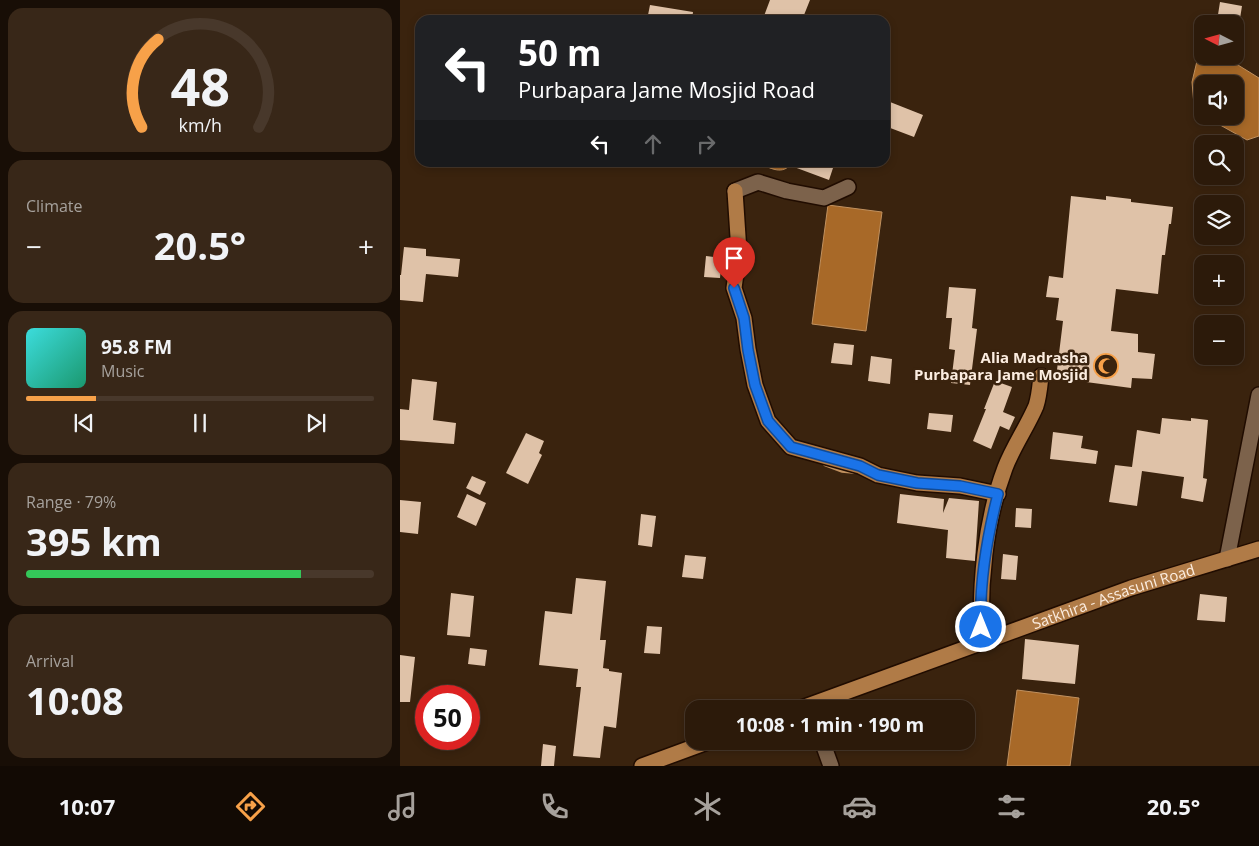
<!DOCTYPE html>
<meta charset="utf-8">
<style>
:root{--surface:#2c1a0a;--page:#382718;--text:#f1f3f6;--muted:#a6a19c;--line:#48382b;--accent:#f7a149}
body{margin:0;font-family:"Open Sans",sans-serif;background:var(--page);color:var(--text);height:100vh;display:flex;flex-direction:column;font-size:19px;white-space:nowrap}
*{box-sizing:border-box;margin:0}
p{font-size:16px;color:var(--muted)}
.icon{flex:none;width:28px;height:28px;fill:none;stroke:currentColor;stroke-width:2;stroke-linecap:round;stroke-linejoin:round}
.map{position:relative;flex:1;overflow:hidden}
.sheet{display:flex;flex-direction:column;gap:8px;padding:8px;background:#180e06;width:400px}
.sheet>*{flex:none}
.hud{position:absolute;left:15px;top:15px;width:475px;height:152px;border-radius:15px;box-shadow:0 2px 8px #0003,0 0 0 1px var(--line);background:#202124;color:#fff;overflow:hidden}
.needle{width:32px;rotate:276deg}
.fabs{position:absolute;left:794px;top:15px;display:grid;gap:10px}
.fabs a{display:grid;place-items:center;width:50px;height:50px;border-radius:10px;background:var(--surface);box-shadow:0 2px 8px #0003,0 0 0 1px var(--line);font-size:25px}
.speed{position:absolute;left:15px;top:685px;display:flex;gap:10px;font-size:25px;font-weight:700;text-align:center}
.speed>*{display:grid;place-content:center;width:65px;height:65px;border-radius:50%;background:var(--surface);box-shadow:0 2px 8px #0003,0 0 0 1px var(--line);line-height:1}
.speed .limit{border:8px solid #d22;background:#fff;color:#111}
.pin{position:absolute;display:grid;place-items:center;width:42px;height:42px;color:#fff;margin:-51px -21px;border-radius:50% 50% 50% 0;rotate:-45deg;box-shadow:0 0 5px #0007}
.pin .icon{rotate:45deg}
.me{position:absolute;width:55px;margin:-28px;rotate:0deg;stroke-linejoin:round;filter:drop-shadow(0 0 4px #0008)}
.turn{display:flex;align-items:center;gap:18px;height:105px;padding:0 20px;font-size:22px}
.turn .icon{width:65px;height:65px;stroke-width:2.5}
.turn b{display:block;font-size:35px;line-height:42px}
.lanes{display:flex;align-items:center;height:48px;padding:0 20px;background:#0003;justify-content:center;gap:25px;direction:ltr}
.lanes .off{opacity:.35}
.big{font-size:38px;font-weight:700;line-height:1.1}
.sheet .widget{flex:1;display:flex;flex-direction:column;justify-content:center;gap:8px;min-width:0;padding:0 18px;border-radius:15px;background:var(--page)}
.sheet .dial{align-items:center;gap:0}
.dial svg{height:130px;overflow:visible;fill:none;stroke:var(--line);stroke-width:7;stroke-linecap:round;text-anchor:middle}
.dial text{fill:var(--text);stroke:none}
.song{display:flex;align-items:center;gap:15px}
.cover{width:60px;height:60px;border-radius:8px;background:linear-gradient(135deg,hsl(180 70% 55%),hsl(160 70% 35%))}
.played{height:5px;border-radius:2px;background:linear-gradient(90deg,var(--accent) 20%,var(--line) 20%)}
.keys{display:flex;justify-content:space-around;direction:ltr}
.heat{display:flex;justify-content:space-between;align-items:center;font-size:28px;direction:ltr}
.charge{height:8px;border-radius:4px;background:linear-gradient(90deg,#34c759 79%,var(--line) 0)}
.trip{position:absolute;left:285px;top:700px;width:290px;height:50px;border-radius:15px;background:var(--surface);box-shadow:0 2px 8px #0003,0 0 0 1px var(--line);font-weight:700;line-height:50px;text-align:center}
.tabs{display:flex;height:80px;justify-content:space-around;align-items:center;background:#120a04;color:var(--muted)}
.tabs .icon{width:35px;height:35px}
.tabs .on{color:var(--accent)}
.tabs b{font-size:22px;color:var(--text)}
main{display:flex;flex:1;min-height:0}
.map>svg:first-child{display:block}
</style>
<main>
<section class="sheet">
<div class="widget dial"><svg viewBox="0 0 100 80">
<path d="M14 69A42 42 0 1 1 86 69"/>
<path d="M14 69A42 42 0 0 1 24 15" stroke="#f7a149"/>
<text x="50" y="56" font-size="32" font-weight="700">48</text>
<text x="50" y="72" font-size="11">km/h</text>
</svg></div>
<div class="widget"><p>Climate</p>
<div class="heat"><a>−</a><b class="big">20.5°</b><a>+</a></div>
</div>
<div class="widget">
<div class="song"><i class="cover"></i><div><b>95.8 FM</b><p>Music</p></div></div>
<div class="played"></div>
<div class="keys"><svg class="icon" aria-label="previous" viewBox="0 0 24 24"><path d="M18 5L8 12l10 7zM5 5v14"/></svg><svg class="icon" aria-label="pause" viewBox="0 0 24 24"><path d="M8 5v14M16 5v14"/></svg><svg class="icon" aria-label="next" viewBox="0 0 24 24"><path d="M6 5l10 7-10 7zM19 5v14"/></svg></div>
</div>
<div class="widget"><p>Range · 79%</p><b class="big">395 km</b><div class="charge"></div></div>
<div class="widget"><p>Arrival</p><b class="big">10:08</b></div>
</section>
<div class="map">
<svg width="859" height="766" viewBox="0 0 859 766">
<rect width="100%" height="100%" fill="#3a230e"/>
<path fill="#a86928" stroke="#c1915f" d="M 805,56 L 825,57 L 859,78 L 859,136 L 847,140 L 804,116 L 835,116 L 835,84 L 802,84 L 802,114 L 794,105 L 792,82 L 797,61 Z
M 358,163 L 392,163 C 382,176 371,168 358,163 Z
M 428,205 L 482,212 L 466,331 L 412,324 Z
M 617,690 L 679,698 L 670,766 L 607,766 Z"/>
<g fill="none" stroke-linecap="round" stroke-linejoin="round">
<path stroke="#c1915f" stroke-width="5.5" d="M 426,464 L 442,470 L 453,471"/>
</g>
<path fill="#dfc2a8" d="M 370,0 L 410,0 L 402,20 L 373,20 L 364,16 Z
M 820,2 L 842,6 L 839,25 L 817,21 Z
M 250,5 L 293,12 L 292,20 L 247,20 Z
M 485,100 L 523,115 L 514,137 L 485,126 Z
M 386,162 L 435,162 L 429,180 L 386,164 Z
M 671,196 L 706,200 L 706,196 L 731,199 L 731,202 L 773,207 L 771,224 L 769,224 L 765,255 L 762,255 L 758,294 L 716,289 L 711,331 L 738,334 L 738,352 L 755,354 L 752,379 L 732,378 L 731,388 L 656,378 L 663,321 L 656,320 L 659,298 L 646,297 L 649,276 L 663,278 Z
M 4,247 L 26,249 L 26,256 L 60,259 L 58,277 L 26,274 L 23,302 L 0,300 L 0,275 L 1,275 Z
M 306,256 L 322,258 L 320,278 L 304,277 Z
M 549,287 L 576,289 L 572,328 L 577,329 L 570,385 L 551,383 L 555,350 L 549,349 L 552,318 L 546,318 Z
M 434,343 L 454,345 L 452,365 L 431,363 Z
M 471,356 L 492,359 L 490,384 L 468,381 Z
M 12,379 L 37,382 L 33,420 L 56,423 L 54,444 L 0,440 L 0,409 L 9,410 Z
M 595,381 L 612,387 L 603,412 L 615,417 L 609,430 L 600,426 L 591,449 L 573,441 L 586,409 L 584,409 Z
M 529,413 L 553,415 L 551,432 L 527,429 Z
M 762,418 L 791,421 L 791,418 L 808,420 L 803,478 L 807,479 L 803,502 L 781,498 L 784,477 L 742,471 L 737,506 L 709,502 L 715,465 L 732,467 L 737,430 L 760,434 Z
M 653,432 L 683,436 L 681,448 L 698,451 L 696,464 L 650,459 Z
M 126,433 L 144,441 L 139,453 L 142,455 L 128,484 L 106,473 Z
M 72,476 L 86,482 L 80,495 L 66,488 Z
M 67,494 L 86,503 L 76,526 L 57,517 Z
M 500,494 L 544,499 L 543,513 L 549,498 L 579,501 L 575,561 L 546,558 L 548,530 L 497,523 Z
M 0,500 L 21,502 L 18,534 L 0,532 Z
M 616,508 L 632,509 L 631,528 L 615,527 Z
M 241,514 L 256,516 L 252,547 L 238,545 Z
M 603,554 L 618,556 L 616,580 L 601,579 Z
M 285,555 L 306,557 L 303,579 L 282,577 Z
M 176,578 L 206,581 L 200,640 L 206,640 L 203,668 L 209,669 L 209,671 L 222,673 L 216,728 L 204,726 L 200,758 L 173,756 L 181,687 L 176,687 L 178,669 L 139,665 L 145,611 L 172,614 Z
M 51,593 L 74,596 L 70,637 L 47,635 Z
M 800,594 L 827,597 L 825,622 L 797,620 Z
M 247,626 L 262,627 L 260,654 L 244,653 Z
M 625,639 L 679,645 L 675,684 L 622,679 Z
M 70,648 L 87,650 L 85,666 L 68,664 Z
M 0,655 L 15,657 L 10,702 L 0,702 Z
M 143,744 L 156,746 L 154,766 L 141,766 Z"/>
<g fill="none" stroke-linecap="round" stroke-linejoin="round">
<defs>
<path id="minor" d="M 335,191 L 358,182 L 387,191 L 424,198 L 448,187
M 827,559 L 859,395
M 422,741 L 431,766"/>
<g id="major">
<path d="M 335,191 L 339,252 L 334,288 L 344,318 L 348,349 L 355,385 L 368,421 L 391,447 L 460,466 L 478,475 L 517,483 L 560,486 L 598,494"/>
<path d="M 582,642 C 579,587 585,521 605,468 C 613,447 627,427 636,406 C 639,397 640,385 641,376"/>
<path id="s1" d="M 399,709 L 731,588 L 859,549"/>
<path d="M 242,766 L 310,741"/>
</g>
</defs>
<use href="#minor" stroke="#200c00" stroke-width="18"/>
<use href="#major" stroke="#200c00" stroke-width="18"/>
<use href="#minor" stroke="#7c624b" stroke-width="15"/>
<use href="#major" stroke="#b07b47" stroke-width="15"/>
</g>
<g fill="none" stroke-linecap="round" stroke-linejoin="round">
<defs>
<path id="route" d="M 334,288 L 344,318 L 348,350 L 355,385 L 368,421 L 391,447 L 460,466 L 478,475 L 517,483 L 560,486 L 598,494 C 587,537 579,583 581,627"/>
</defs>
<use href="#route" stroke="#114b97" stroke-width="12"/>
<use href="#route" stroke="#1a73e8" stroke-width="9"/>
</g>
<defs>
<symbol id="mosque-ring" viewBox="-11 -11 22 22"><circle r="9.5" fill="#3a230e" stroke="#f7a149" stroke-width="1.5"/><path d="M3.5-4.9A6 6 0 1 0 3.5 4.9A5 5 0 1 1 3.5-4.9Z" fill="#f7a149"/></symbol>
</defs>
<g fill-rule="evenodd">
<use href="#mosque-ring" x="692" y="352" width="28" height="28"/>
</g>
<g text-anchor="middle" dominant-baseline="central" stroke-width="5" stroke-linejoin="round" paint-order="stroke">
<g font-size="15" font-weight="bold" fill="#fcede0" stroke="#3a230e" text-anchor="end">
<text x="688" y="357">Alia Madrasha<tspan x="688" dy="17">Purbapara Jame Mosjid</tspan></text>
</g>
<g font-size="15" fill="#fcede0" stroke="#3a230e">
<text stroke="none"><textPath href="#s1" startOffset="334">Satkhira - Assasuni Road</textPath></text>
</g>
</g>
</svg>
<div class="fabs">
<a><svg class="needle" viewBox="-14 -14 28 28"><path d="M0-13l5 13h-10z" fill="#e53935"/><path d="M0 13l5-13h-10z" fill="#a6a19c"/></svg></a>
<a><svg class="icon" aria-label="sound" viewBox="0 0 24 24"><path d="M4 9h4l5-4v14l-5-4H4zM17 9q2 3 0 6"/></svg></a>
<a><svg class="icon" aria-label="search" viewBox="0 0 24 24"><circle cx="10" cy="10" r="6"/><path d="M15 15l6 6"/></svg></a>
<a><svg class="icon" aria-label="layers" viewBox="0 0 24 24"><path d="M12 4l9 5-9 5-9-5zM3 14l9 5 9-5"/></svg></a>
<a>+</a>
<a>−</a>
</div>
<div class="speed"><div class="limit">50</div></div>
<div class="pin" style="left:334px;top:288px;background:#d93025"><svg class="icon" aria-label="arrive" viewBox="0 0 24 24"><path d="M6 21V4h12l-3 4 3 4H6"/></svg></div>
<svg class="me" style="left:581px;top:627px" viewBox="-20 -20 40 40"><circle r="17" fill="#1a73e8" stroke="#fff" stroke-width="3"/><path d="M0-11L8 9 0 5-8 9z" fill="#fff"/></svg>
<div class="trip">10:08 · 1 min · 190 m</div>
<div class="hud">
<div class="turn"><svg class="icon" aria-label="left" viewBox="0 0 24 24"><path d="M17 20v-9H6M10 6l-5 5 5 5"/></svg><div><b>50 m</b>Purbapara Jame Mosjid Road</div></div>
<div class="lanes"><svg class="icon" aria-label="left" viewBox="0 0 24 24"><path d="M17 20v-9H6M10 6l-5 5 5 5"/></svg><svg class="icon off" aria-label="ahead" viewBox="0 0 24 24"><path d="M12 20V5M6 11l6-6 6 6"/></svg><svg class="icon off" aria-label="right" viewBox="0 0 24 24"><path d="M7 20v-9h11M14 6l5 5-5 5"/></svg></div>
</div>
</div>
</main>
<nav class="tabs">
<b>10:07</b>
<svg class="icon on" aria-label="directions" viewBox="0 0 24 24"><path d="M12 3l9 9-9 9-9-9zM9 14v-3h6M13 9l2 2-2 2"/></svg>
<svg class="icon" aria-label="music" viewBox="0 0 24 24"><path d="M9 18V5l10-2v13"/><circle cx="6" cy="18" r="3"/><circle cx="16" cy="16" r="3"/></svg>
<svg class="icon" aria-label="phone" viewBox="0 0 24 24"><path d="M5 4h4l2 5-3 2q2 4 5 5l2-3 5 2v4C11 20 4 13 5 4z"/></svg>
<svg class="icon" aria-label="climate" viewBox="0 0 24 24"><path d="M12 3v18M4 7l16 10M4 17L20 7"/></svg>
<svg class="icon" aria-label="car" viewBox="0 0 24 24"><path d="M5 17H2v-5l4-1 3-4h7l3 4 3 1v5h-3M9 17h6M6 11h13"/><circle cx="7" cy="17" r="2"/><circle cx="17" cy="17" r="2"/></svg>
<svg class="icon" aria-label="filters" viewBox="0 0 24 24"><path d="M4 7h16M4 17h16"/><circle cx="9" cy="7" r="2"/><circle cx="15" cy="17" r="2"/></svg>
<b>20.5°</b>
</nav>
